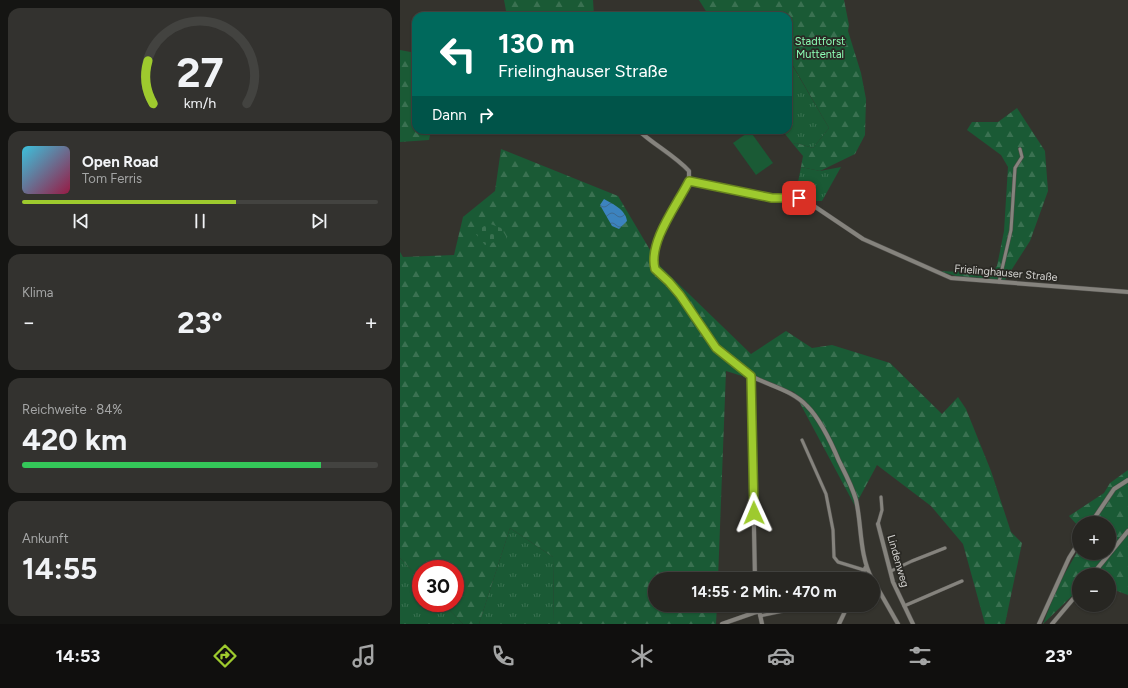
<!DOCTYPE html>
<html lang="de">
<meta charset="utf-8">
<style>
:root{--surface:#272622;--page:#33322f;--text:#f1f3f6;--muted:#a4a5a5;--line:#434340;--accent:#9eca2e}
body{margin:0;font-family:Figtree,sans-serif;background:var(--page);color:var(--text);height:100vh;display:flex;flex-direction:column;font-size:15px;white-space:nowrap}
*{box-sizing:border-box;margin:0}
p{font-size:13px;color:var(--muted)}
.icon{flex:none;width:22px;height:22px;fill:none;stroke:currentColor;stroke-width:2;stroke-linecap:round;stroke-linejoin:round}
.map{position:relative;flex:1;overflow:hidden}
.panel{display:flex;flex-direction:column;gap:8px;padding:8px;background:#151513;width:400px}
.panel>*{flex:none}
.guide{position:absolute;left:12px;top:12px;width:380px;height:122px;border-radius:12px;box-shadow:0 1px 3px #0004,0 0 0 1px var(--line);background:#00695c;color:#fff;overflow:hidden}
.controls{position:absolute;left:672px;top:516px;display:grid;gap:8px}
.controls a{display:grid;place-items:center;width:44px;height:44px;border-radius:50%;background:var(--surface);box-shadow:0 1px 3px #0004,0 0 0 1px var(--line);font-size:20px}
.speed{position:absolute;left:12px;top:560px;display:flex;gap:8px;font-size:20px;font-weight:700;text-align:center}
.speed>*{display:grid;place-content:center;width:52px;height:52px;border-radius:50%;background:var(--surface);box-shadow:0 1px 3px #0004,0 0 0 1px var(--line);line-height:1}
.speed .limit{border:6px solid #d22;background:#fff;color:#111}
.pin{position:absolute;display:grid;place-items:center;width:34px;height:34px;color:#fff;margin:-17px;border-radius:8px;box-shadow:0 2px 6px #0006}
.me{position:absolute;width:44px;margin:-22px;rotate:359deg;stroke-linejoin:round;filter:drop-shadow(0 0 3px #0008)}
.turn{display:flex;align-items:center;gap:14px;height:84px;padding:0 20px;font-size:18px}
.turn .icon{width:52px;height:52px;stroke-width:2.5}
.turn b{display:block;font-size:28px;line-height:34px}
.then{display:flex;align-items:center;height:38px;padding:0 20px;background:#0003;gap:8px;font-size:15px}
.big{font-size:30px;font-weight:700;line-height:1.1}
.panel .card{flex:1;display:flex;flex-direction:column;justify-content:center;gap:6px;min-width:0;padding:0 14px;border-radius:12px;background:var(--page)}
.panel .dial{align-items:center;gap:0}
.dial svg{height:104px;overflow:visible;fill:none;stroke:var(--line);stroke-width:7;stroke-linecap:round;text-anchor:middle}
.dial text{fill:var(--text);stroke:none}
.song{display:flex;align-items:center;gap:12px}
.cover{width:48px;height:48px;border-radius:6px;background:linear-gradient(135deg,hsl(190 70% 55%),hsl(340 70% 35%))}
.played{height:4px;border-radius:2px;background:linear-gradient(90deg,var(--accent) 60%,var(--line) 60%)}
.keys{display:flex;justify-content:space-around;direction:ltr}
.heat{display:flex;justify-content:space-between;align-items:center;font-size:22px;direction:ltr}
.charge{height:6px;border-radius:3px;background:linear-gradient(90deg,#34c759 84%,var(--line) 0)}
.trip{position:absolute;left:248px;top:572px;width:232px;height:40px;border-radius:20px;background:var(--surface);box-shadow:0 1px 3px #0004,0 0 0 1px var(--line);font-weight:700;line-height:40px;text-align:center}
.menu{display:flex;height:64px;justify-content:space-around;align-items:center;background:#100f0e;color:var(--muted)}
.menu .icon{width:28px;height:28px}
.menu .on{color:var(--accent)}
.menu b{font-size:18px;color:var(--text)}
main{display:flex;flex:1;min-height:0}
.map>svg:first-child{display:block}
</style>
<main>
<section class="panel">
<div class="card dial"><svg viewBox="0 0 100 80">
<path d="M14 69A42 42 0 1 1 86 69"/>
<path d="M14 69A42 42 0 0 1 10 36" stroke="#9eca2e"/>
<text x="50" y="56" font-size="32" font-weight="700">27</text>
<text x="50" y="72" font-size="11">km/h</text>
</svg></div>
<div class="card">
<div class="song"><i class="cover"></i><div><b>Open Road</b><p>Tom Ferris</p></div></div>
<div class="played"></div>
<div class="keys"><svg class="icon" aria-label="previous" viewBox="0 0 24 24"><path d="M18 5L8 12l10 7zM5 5v14"/></svg><svg class="icon" aria-label="pause" viewBox="0 0 24 24"><path d="M8 5v14M16 5v14"/></svg><svg class="icon" aria-label="next" viewBox="0 0 24 24"><path d="M6 5l10 7-10 7zM19 5v14"/></svg></div>
</div>
<div class="card"><p>Klima</p>
<div class="heat"><a>−</a><b class="big">23°</b><a>+</a></div>
</div>
<div class="card"><p>Reichweite · 84%</p><b class="big">420 km</b><div class="charge"></div></div>
<div class="card"><p>Ankunft</p><b class="big">14:55</b></div>
</section>
<div class="map">
<svg width="728" height="624" viewBox="0 0 728 624">
<defs>
<pattern id="grass-tufts" width="24" height="20" patternUnits="userSpaceOnUse"><rect width="24" height="20" fill="#1a5a35"/><path d="M3 7l-1-3M5 7V3M7 7l1-3M15 17l-1-3M17 17v-4M19 17l1-3" fill="none" stroke="#3a7151"/></pattern>
<pattern id="forest-firs" width="22" height="20" patternUnits="userSpaceOnUse"><rect width="22" height="20" fill="#1a5a35"/><path d="M5 1l3.5 6h-7zM16 11l3.5 6h-7z" fill="#3a7151"/></pattern>
<pattern id="cemetery-stones" width="16" height="16" patternUnits="userSpaceOnUse"><rect width="16" height="16" fill="#1a5a35"/><path d="M2 7V4a2 2 0 0 1 4 0v3zM10 15v-3a2 2 0 0 1 4 0v3z" fill="#3a7151"/></pattern>
<pattern id="water-waves" width="16" height="10" patternUnits="userSpaceOnUse"><rect width="16" height="10" fill="#3c83bf"/><path d="M0 5q4-4 8 0t8 0" fill="none" stroke="#3d6b92"/></pattern>
</defs>
<rect width="100%" height="100%" fill="#34332d"/>
<path fill="url(#grass-tufts)" d="M 388,58 L 429,128 L 413,148 L 396,143 L 393,144 L 382,130 L 388,130 Z
M 401,167 L 420,171 L 441,167 L 422,201 L 411,201 L 395,197 Z
M 110,528 L 153,557 L 154,624 L 79,624 Z
M 0,558 L 21,580 L 21,603 L 43,603 L 63,624 L 0,624 Z"/>
<path fill="url(#forest-firs)" d="M 104,0 L 193,0 L 194,16 L 107,16 Z
M 299,0 L 444,0 L 449,25 L 448,31 L 461,73 L 466,99 L 465,135 L 455,154 L 420,171 L 401,167 L 403,156 L 393,144 L 396,143 L 413,148 L 429,128 L 388,57 L 388,16 L 309,16 Z
M 0,50 L 16,53 L 16,130 L 31,130 L 29,140 L 0,142 Z
M 617,108 L 645,151 L 648,191 L 630,241 L 605,280 L 556,276 L 539,271 C 557,272 575,272 594,270 L 597,266 L 604,231 L 608,167 L 601,155 L 567,130 L 572,122 L 598,122 Z
M 101,149 L 218,196 L 259,265 L 351,354 L 386,331 L 412,348 L 432,345 L 490,363 L 542,414 L 558,397 L 566,409 L 591,471 L 611,532 L 622,543 L 605,624 L 585,624 L 563,544 L 531,506 L 477,465 L 455,506 L 394,392 L 326,371 L 318,579 L 255,579 L 255,605 L 317,605 L 316,624 L 154,624 L 153,557 L 110,528 L 79,624 L 63,624 L 43,603 L 55,603 L 55,569 L 21,569 L 21,580 L 0,558 L 0,252 L 3,257 L 54,255 L 63,217 L 95,191 Z
M 728,470 L 728,595 L 709,588 L 709,575 L 679,575 L 679,589 L 643,624 L 658,585 L 679,549 L 679,553 L 709,553 L 709,523 L 679,523 L 679,527 L 669,516 L 704,493 L 710,483 Z"/>
<path fill="url(#cemetery-stones)" d="M 407,48 L 413,55 L 403,61 L 398,53 Z
M 88,223 L 101,228 L 107,238 L 85,245 L 75,233 Z"/>
<path fill="#1a5a35" d="M 350,131 L 373,163 L 356,175 L 333,143 Z"/>
<path fill="url(#water-waves)" d="M 204,199 C 213,204 226,210 227,221 L 219,229 L 212,226 L 200,205 Z"/>
<g fill="none" stroke-linecap="round" stroke-linejoin="round">
<defs>
<path id="lane" d="M 599,282 L 611,230 L 615,168 L 622,157 L 620,149
M 402,440 L 426,494 L 433,530 L 434,557 L 438,562 L 464,570
M 478,524 L 482,510 L 481,497
M 491,571 L 512,561 L 545,548
M 504,606 L 562,581
M 360,616 L 388,610"/>
<path id="street" d="M 238,130 C 254,145 274,155 289,171 L 289,181 C 277,205 248,242 255,269 C 282,292 294,321 316,348 C 325,358 340,369 351,376 C 370,386 392,390 407,406 C 421,420 431,442 439,461 C 445,473 452,486 456,500 C 462,526 459,554 472,579
M 289,181 L 372,197 L 405,200 L 463,239 L 551,278 L 728,292
M 351,376 L 355,579
M 691,523 L 714,489 L 728,480
M 478,524 L 493,582 L 513,624
M 692,575 L 728,531
M 459,579 L 466,567
M 473,580 L 498,624
M 358,605 L 362,624
M 322,624 L 359,611
M 439,624 L 448,605
M 639,624 L 669,558 L 679,542
M 652,624 L 679,592"/>
</defs>
<use href="#lane" stroke="#4f4e4a" stroke-width="4"/>
<use href="#street" stroke="#4f4e4a" stroke-width="5"/>
<use href="#lane" stroke="#85837d" stroke-width="3"/>
<use href="#street" stroke="#85837d" stroke-width="4"/>
</g>
<g fill="none" stroke-linecap="round" stroke-linejoin="round">
<defs>
<path id="route" d="M 354,513 L 351,376 L 316,348 L 280,295 L 269,282 L 255,269 C 248,242 277,205 289,181 L 372,198 L 399,198"/>
</defs>
<use href="#route" stroke="#67831e" stroke-width="10"/>
<use href="#route" stroke="#9eca2e" stroke-width="7"/>
</g>
<g text-anchor="middle" dominant-baseline="central" stroke-width="3.5" stroke-linejoin="round" paint-order="stroke">
<g font-size="11" fill="#8cfeb5" stroke="#2a2924">
<text x="420" y="41">Stadtforst<tspan x="420" dy="13">Muttental</tspan></text>
</g>
<g font-size="11" fill="#d2d1ce" stroke="#2a2924">
<text transform="translate(606 273) rotate(5)">Frielinghauser Straße</text>
<text transform="translate(498 561) rotate(74)">Lindenweg</text>
</g>
</g>
</svg>
<div class="controls">
<a>+</a>
<a>−</a>
</div>
<div class="speed"><div class="limit">30</div></div>
<div class="pin" style="left:399px;top:198px;background:#d93025"><svg class="icon" aria-label="arrive" viewBox="0 0 24 24"><path d="M6 21V4h12l-3 4 3 4H6"/></svg></div>
<svg class="me" style="left:354px;top:513px" viewBox="-20 -20 40 40"><path d="M0-17L14 15 0 8-14 15z" fill="#9eca2e" stroke="#fff" stroke-width="4"/></svg>
<div class="trip">14:55 · 2 Min. · 470 m</div>
<div class="guide">
<div class="turn"><svg class="icon" aria-label="left" viewBox="0 0 24 24"><path d="M17 20v-9H6M10 6l-5 5 5 5"/></svg><div><b>130 m</b>Frielinghauser Straße</div></div>
<div class="then">Dann<svg class="icon" aria-label="right" viewBox="0 0 24 24"><path d="M7 20v-9h11M14 6l5 5-5 5"/></svg></div>
</div>
</div>
</main>
<nav class="menu">
<b>14:53</b>
<svg class="icon on" aria-label="directions" viewBox="0 0 24 24"><path d="M12 3l9 9-9 9-9-9zM9 14v-3h6M13 9l2 2-2 2"/></svg>
<svg class="icon" aria-label="music" viewBox="0 0 24 24"><path d="M9 18V5l10-2v13"/><circle cx="6" cy="18" r="3"/><circle cx="16" cy="16" r="3"/></svg>
<svg class="icon" aria-label="phone" viewBox="0 0 24 24"><path d="M5 4h4l2 5-3 2q2 4 5 5l2-3 5 2v4C11 20 4 13 5 4z"/></svg>
<svg class="icon" aria-label="climate" viewBox="0 0 24 24"><path d="M12 3v18M4 7l16 10M4 17L20 7"/></svg>
<svg class="icon" aria-label="car" viewBox="0 0 24 24"><path d="M5 17H2v-5l4-1 3-4h7l3 4 3 1v5h-3M9 17h6M6 11h13"/><circle cx="7" cy="17" r="2"/><circle cx="17" cy="17" r="2"/></svg>
<svg class="icon" aria-label="filters" viewBox="0 0 24 24"><path d="M4 7h16M4 17h16"/><circle cx="9" cy="7" r="2"/><circle cx="15" cy="17" r="2"/></svg>
<b>23°</b>
</nav>
